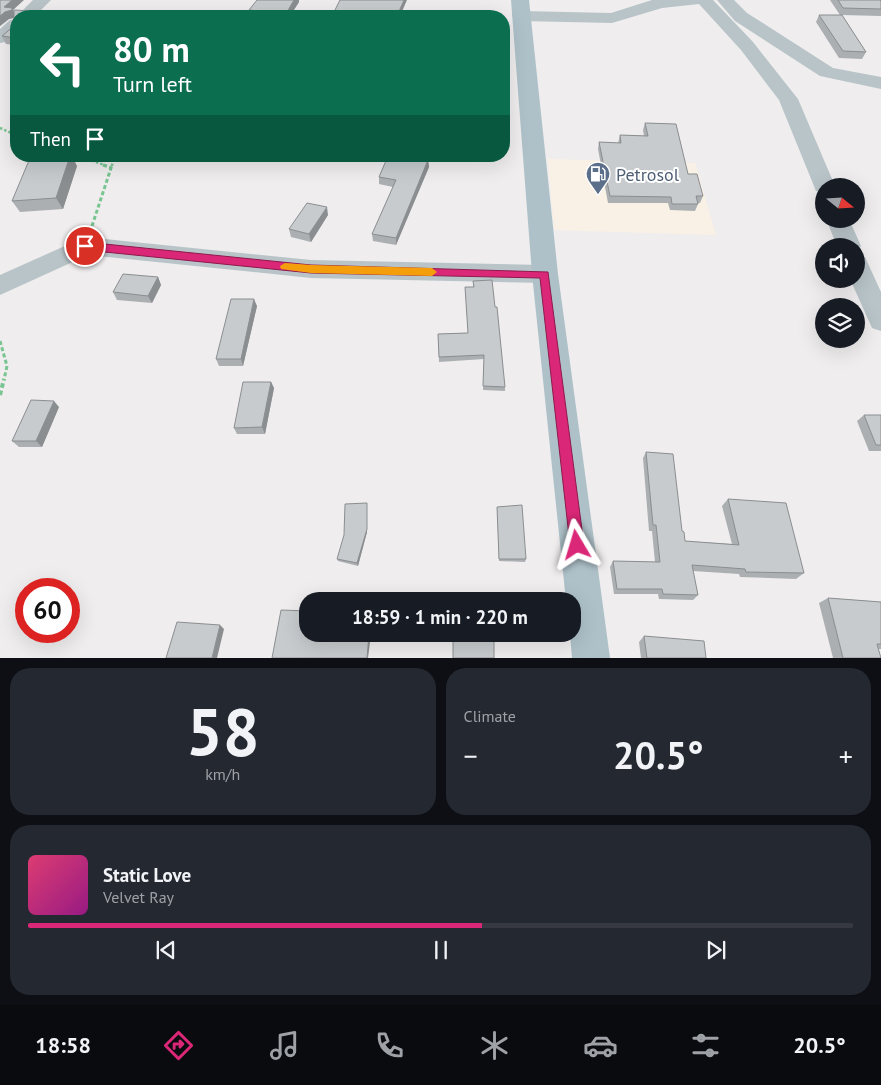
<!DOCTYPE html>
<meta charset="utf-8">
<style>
:root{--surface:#171b24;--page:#242831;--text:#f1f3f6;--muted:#9ea1a6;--line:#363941;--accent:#db2777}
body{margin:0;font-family:"PT Sans",sans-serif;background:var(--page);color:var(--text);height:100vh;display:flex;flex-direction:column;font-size:19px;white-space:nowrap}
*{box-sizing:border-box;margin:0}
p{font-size:16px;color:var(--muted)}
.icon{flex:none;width:28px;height:28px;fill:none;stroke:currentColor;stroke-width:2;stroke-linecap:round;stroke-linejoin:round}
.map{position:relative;height:658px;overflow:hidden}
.side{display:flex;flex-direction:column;gap:10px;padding:10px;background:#0d0f14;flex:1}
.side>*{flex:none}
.hud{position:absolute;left:10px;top:10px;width:500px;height:152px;border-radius:20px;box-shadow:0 5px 20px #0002;background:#0b6e4f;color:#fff;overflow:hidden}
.needle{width:32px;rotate:108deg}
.fabs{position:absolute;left:815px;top:178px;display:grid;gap:10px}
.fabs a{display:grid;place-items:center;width:50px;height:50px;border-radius:50%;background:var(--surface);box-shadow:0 5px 20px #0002;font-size:25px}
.speed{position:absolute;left:15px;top:578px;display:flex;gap:10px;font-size:25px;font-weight:700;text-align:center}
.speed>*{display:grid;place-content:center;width:65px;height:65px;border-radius:50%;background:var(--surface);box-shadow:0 5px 20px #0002;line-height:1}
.speed .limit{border:8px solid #d22;background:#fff;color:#111}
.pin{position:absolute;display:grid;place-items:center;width:42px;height:42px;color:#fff;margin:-21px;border:2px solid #fff;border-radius:50%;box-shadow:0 1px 5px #0007}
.me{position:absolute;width:55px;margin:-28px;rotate:353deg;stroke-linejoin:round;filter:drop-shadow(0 0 4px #0008)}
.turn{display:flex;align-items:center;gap:18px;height:105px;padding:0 20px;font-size:22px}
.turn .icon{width:65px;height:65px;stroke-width:2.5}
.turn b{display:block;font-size:35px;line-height:42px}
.then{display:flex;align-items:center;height:48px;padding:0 20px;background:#0003;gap:10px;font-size:19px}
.big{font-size:38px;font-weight:800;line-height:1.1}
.side .widget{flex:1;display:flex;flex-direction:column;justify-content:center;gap:8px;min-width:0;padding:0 18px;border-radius:20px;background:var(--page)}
.side .dial{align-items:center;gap:0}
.dial b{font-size:65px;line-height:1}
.song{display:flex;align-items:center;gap:15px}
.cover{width:60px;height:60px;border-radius:8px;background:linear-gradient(135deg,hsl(340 70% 55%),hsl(310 70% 35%))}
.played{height:5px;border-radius:2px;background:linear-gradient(90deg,var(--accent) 55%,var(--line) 55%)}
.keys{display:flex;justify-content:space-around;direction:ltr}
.heat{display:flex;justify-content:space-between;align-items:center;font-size:28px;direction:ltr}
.side .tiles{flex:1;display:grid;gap:10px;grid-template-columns:1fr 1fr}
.widget:last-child{grid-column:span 2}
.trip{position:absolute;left:299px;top:592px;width:282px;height:50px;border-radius:20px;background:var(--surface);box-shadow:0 5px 20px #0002;font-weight:800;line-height:50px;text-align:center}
.tabs{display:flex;height:80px;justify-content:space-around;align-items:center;background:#090b0e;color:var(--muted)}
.tabs .icon{width:35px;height:35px}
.tabs .active{color:var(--accent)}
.tabs b{font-size:22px;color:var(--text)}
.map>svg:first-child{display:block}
</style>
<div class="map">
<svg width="881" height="658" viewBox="0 0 881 658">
<rect width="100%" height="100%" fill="#efeded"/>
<path fill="#faf1e6" d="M 548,159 L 695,163 L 716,235 L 554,230 Z"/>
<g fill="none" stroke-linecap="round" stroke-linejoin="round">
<path stroke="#79c592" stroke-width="2.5" stroke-dasharray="2.5 2" stroke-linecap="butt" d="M 0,128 L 16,135
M 79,156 L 107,166
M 112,166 L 113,156"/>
<path stroke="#79c592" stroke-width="3" stroke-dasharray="4 2.5" stroke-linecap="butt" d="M 103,165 L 112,168
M 92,226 L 112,165
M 0,341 L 7,366 L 4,380"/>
<path stroke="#79c592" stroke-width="4" stroke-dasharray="4.5 3" stroke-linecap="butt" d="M 0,395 L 4,379"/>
<path fill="#b9c4c8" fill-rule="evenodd" d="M 33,0 L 51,0 L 35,16 L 17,16 Z
M 652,0 L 713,0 L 753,42 L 798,99 L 835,186 L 824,186 L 824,193 L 816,191 L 779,100 L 741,50 L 699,4 L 662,8 L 612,23 L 521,21 L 515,20 L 512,16 L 515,12 L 521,11 L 611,13 Z
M 717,0 L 734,0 L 747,13 L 833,68 L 881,77 L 881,89 L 820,76 L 735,21 Z
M 16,19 L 16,33 L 6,42 L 0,43 L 0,29 L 10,20 Z
M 826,219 L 849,219 L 861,246 L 857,252 L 856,246 L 837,246 Z
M 85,237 L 311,260 L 545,265 L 554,267 L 557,274 L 554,281 L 545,283 L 311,278 L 88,255 L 0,295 L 0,275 Z
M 856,254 L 865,257 L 881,292 L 881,331 L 872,328 L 850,279 L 856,279 Z"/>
<path fill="#aec1c9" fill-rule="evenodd" d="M 511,0 L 529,0 L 558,274 L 610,658 L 572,658 L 570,634 L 572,634 L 572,601 L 566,601 L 532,274 Z"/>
</g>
<path fill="#abafb1" d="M 0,0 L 13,10 L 14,11 L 49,12 L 51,16 L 16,16 L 16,45 L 6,44 L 2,36 L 14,26 L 14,18 L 9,19 L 0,26 Z
M 830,0 L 880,0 L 881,1 L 881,16 L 842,15 L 866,52 L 862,59 L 839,58 L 816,22 L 819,15 L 840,15 Z
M 299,2 L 290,16 L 251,16 L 249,10 Z
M 645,123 L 688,174 L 703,196 L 700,203 L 697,203 L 698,204 L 695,211 L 670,210 L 668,203 L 608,203 L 598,149 L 599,142 L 618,143 L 620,135 L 644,136 L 643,130 Z
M 415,158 L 428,160 L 429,167 L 396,245 L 373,241 L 372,234 L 393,187 L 379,184 L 379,177 Z
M 77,166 L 63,209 L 20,212 L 12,201 Z
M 328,215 L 311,242 L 291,237 L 289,229 Z
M 158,277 L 161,285 L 152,303 L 117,300 L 113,292 Z
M 473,281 L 505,387 L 505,391 L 483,390 L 484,359 L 439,362 L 438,334 L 468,333 L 465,287 L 473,287 Z
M 257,306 L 243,366 L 219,366 L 216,359 Z
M 271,382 L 274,388 L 265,434 L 237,434 L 234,428 Z
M 59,407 L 42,447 L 19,447 L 12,441 Z
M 864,415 L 881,415 L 881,451 L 869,451 L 857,421 Z
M 646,452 L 682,531 L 685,541 L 732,544 L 722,506 L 728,499 L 804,573 L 796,579 L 740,577 L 739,574 L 693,571 L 698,595 L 693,600 L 659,599 L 658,594 L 614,594 L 610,567 L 613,561 L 655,562 L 652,531 L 649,531 L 643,458 Z
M 367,503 L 367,532 L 358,566 L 338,561 L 337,559 Z
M 497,507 L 526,559 L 525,562 L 499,561 Z
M 828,598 L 881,602 L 881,649 L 878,649 L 881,658 L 833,658 L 819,603 Z
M 644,636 L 706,658 L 641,658 L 639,642 Z"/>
<path fill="#8b8e90" d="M 12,0 L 24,0 L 13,10 L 16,15 L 16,17 L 9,19 L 0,26 L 0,16 L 4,7 Z
M 294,0 L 299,0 L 299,2 L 290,16 L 286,16 L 286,14 Z
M 404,0 L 407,0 L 400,16 L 397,16 Z
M 49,12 L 51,16 L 44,16 Z
M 70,156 L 72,156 L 77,166 L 63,209 L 56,198 Z
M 428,160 L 429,167 L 396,245 L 396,238 Z
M 327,207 L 328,215 L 311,242 L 309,234 Z
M 158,277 L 161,285 L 152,303 L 148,296 Z
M 254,299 L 257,306 L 243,366 L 241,359 Z
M 271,382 L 274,388 L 265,434 L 262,427 Z
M 54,401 L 59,407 L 42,447 L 36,441 Z
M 367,503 L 367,532 L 358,566 L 357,563 Z
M 220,625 L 224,629 L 217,658 L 212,658 Z
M 369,634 L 371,634 L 368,658 L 367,658 Z"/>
<path fill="#c7cbce" stroke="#8b8e90" d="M 0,0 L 12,0 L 4,7 L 12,8 L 12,10 L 5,12 L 0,16 Z
M 257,0 L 294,0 L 286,14 L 249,10 Z
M 340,0 L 404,0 L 397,16 L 332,16 Z
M 838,0 L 880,0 L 881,1 L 881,9 L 843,8 Z
M 14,10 L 49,12 L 44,16 L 16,16 L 16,38 L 2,36 L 14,26 Z
M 819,15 L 842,15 L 866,52 L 843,51 Z
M 645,123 L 676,124 L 688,174 L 697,174 L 703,196 L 696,196 L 698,204 L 672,204 L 671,197 L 610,196 L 599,142 L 621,143 L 620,135 L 648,136 Z
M 47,156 L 70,156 L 56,198 L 12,201 L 30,158 Z
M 388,156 L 412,156 L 412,157 L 428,160 L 396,238 L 372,234 L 396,180 L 379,177 Z
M 307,203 L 327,207 L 309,234 L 289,229 Z
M 123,274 L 158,277 L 148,296 L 113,292 Z
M 492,280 L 495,307 L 497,307 L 505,387 L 483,386 L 484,355 L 439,357 L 438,334 L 468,333 L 465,287 L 474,287 L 473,281 Z
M 231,299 L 254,299 L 241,359 L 216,359 Z
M 243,382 L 271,382 L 262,427 L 234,428 Z
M 31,400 L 54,401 L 36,441 L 12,441 Z
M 864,415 L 881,415 L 881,445 L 876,445 Z
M 646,452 L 673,454 L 682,531 L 684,532 L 685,541 L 739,545 L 728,499 L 786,503 L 804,573 L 746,572 L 745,569 L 692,565 L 698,595 L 663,594 L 662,589 L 617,589 L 613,561 L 660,562 L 656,525 L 653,525 Z
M 367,503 L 367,529 L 357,563 L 337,559 L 344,535 L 345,504 Z
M 522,505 L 526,559 L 499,559 L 497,507 Z
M 336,595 L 373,597 L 372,601 L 335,601 Z
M 828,598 L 881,602 L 881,644 L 877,644 L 881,658 L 843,658 Z
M 281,610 L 308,611 L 308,634 L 369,634 L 367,658 L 272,658 Z
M 177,622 L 220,625 L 212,658 L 166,658 Z
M 453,634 L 494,634 L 494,658 L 453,658 Z
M 644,636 L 704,641 L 706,658 L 647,658 Z"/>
<path fill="#db2777" stroke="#8e194d" d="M 85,242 L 311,265 L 548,272 L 584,545 L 582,550 L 577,552 L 572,550 L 570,545 L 540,278 L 311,273 L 85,250 L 80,246 Z"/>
<path fill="#f59e0b" d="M 285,263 L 311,265 L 432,268 L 437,272 L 432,276 L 311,273 L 281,269 L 280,266 Z"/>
<defs>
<symbol id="fuel-pin" viewBox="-11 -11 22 30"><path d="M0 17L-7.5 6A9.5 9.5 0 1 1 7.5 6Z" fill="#5c6f8a" stroke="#fff"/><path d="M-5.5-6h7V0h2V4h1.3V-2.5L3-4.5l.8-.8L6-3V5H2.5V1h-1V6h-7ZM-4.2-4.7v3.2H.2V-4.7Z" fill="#fff"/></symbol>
</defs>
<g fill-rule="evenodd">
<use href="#fuel-pin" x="584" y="160" width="28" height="38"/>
</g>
<g text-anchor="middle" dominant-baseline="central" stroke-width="4" stroke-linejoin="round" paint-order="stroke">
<g font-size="18" fill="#4e5e75" stroke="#fff" text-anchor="start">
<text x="616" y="174">Petrosol</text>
</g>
</g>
</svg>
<div class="fabs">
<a><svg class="needle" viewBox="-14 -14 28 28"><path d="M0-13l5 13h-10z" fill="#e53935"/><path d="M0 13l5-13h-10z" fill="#9ea1a6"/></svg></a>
<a><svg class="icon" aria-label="sound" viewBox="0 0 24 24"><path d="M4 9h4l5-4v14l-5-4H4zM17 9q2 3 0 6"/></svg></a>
<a><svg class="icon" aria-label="layers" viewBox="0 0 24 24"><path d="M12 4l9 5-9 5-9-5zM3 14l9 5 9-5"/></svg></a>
</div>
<div class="speed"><div class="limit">60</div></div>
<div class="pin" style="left:85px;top:246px;background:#d93025"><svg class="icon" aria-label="arrive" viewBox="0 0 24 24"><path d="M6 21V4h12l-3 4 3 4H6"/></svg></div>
<svg class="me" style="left:577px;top:545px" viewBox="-20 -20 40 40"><path d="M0-17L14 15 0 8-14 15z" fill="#db2777" stroke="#fff" stroke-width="4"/></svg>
<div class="trip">18:59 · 1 min · 220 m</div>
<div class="hud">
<div class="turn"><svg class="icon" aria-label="left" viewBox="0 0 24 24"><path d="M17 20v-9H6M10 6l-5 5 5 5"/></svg><div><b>80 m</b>Turn left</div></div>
<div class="then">Then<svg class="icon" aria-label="arrive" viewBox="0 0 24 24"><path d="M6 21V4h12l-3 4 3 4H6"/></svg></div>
</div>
</div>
<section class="side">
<div class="tiles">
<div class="widget dial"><b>58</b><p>km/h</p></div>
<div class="widget"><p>Climate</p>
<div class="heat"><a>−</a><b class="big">20.5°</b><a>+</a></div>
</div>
<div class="widget">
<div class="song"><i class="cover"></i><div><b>Static Love</b><p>Velvet Ray</p></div></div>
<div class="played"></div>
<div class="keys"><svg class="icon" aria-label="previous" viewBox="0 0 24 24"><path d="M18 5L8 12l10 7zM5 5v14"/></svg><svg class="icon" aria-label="pause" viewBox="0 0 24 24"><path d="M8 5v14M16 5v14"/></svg><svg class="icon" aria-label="next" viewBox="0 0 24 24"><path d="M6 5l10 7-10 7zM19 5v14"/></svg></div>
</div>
</div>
</section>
<nav class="tabs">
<b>18:58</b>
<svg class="icon active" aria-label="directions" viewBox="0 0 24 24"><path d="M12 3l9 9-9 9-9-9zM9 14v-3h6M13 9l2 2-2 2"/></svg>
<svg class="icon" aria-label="music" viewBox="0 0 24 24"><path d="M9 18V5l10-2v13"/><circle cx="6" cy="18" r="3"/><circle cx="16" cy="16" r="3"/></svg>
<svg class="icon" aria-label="phone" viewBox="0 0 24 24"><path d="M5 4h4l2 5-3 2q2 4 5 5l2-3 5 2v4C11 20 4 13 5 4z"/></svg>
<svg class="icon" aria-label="climate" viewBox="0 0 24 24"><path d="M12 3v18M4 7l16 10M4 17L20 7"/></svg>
<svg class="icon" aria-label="car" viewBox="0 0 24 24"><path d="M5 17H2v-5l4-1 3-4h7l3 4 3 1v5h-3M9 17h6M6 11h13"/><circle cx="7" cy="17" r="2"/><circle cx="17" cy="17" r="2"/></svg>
<svg class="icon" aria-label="filters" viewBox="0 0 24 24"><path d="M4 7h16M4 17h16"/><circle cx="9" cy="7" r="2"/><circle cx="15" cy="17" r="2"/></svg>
<b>20.5°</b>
</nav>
